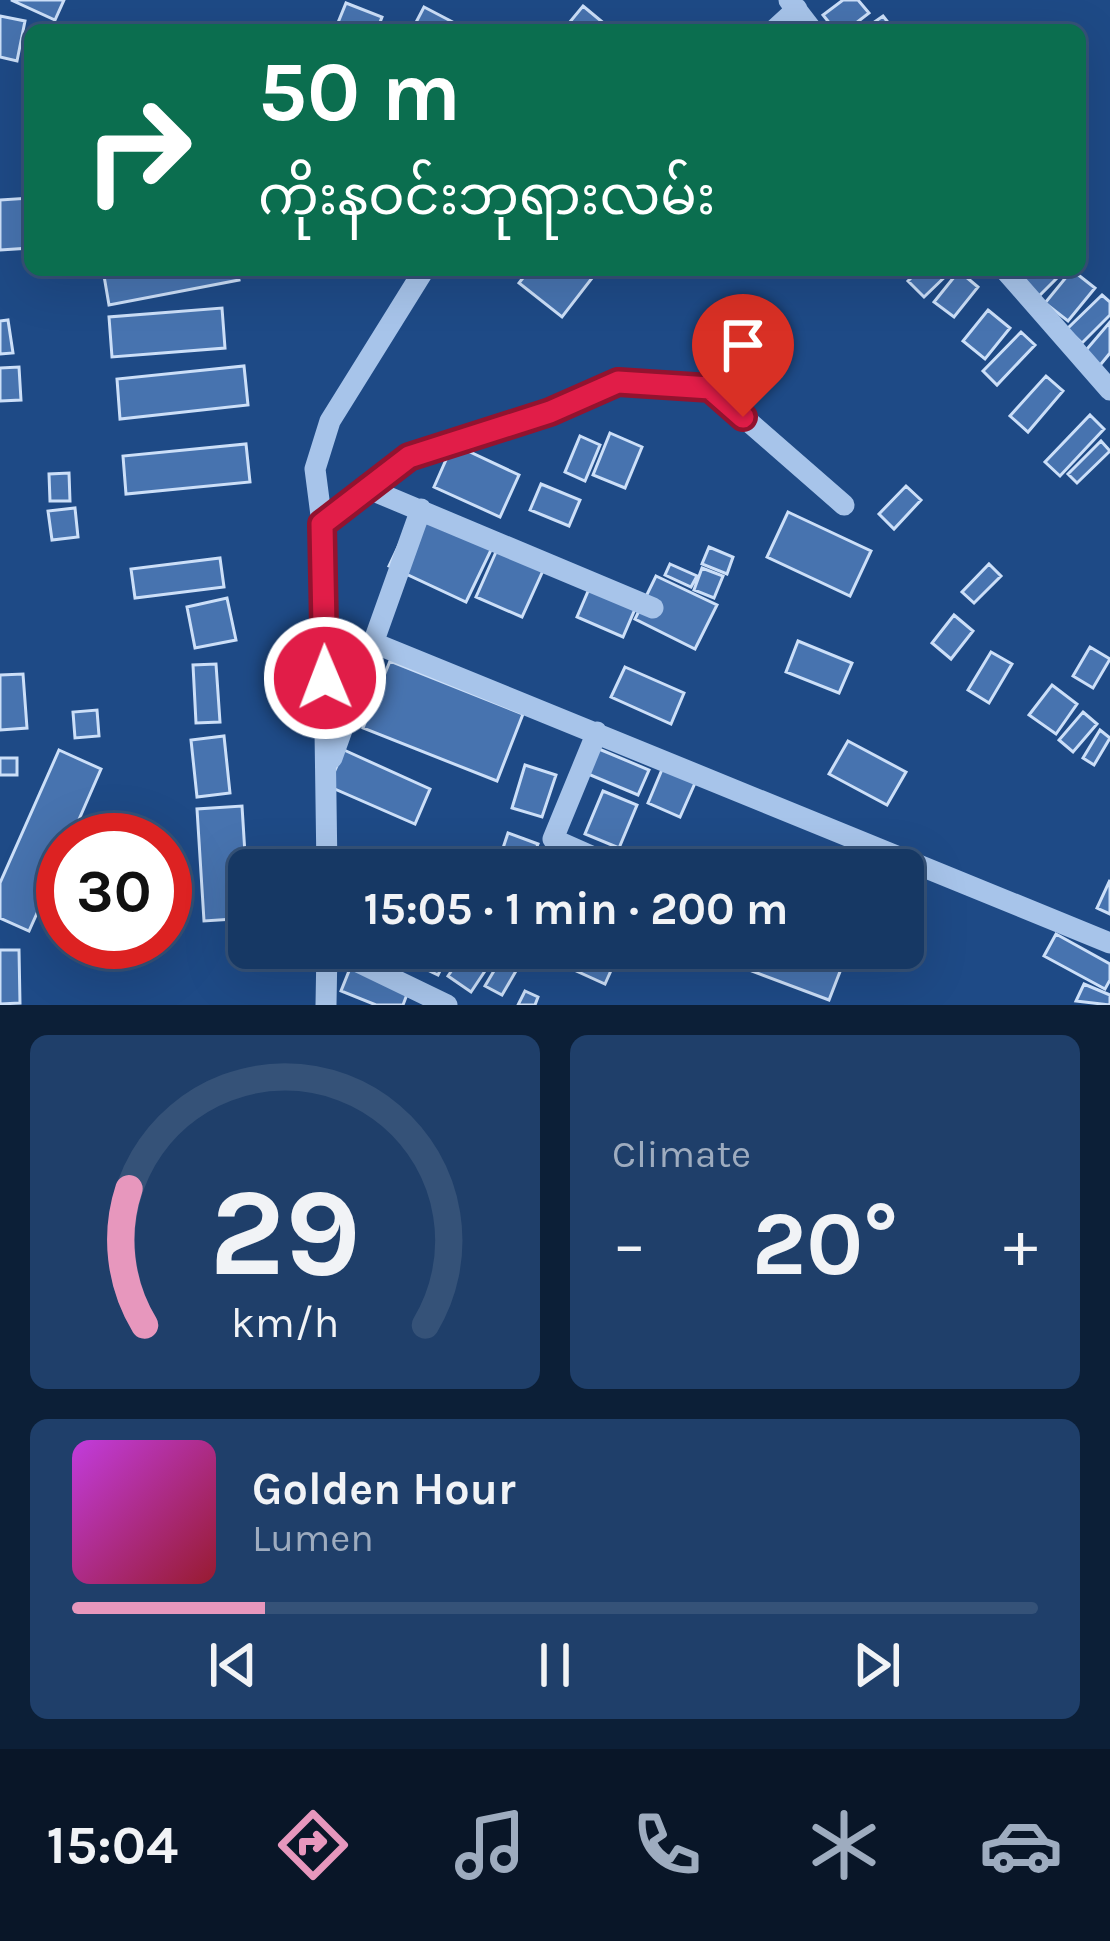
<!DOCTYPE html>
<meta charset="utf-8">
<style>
:root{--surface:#163864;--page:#1f3f6a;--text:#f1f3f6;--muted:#9eacbf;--line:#355278;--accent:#e797bd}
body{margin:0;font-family:Karla,"Noto Sans Myanmar",sans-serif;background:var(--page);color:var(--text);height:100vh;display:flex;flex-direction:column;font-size:45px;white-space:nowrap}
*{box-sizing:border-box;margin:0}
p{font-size:39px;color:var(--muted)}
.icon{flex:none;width:66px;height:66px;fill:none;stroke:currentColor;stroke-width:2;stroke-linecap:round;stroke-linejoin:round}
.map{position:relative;height:1005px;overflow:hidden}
.sheet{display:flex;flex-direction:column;gap:30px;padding:30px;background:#0c1f37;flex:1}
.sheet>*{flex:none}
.guide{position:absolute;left:24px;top:24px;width:1062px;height:252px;border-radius:18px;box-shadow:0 12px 48px #0002,0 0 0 3px var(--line);background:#0b6e4f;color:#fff;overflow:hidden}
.speed{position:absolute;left:36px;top:813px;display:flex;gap:24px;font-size:60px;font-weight:700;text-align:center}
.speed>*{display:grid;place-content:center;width:156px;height:156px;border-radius:50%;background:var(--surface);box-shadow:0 12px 48px #0002,0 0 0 3px var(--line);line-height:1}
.speed .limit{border:18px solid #d22;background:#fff;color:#111}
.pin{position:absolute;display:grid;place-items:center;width:102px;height:102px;color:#fff;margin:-123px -51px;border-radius:50% 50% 50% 0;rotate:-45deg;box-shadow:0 0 12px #0007}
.pin .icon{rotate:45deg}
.me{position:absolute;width:132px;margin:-66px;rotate:359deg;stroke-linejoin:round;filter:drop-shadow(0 0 9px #0008)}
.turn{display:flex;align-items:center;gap:42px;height:252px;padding:0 36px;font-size:54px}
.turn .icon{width:156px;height:156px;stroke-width:2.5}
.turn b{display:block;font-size:84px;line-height:102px}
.big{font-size:90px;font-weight:700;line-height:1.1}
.sheet .widget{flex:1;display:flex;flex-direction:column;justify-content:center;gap:18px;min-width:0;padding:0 42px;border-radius:18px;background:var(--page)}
.sheet .dial{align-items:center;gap:0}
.dial svg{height:312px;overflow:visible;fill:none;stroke:var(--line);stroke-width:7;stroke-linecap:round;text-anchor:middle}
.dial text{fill:var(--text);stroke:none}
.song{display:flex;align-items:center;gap:36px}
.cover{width:144px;height:144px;border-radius:18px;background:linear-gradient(135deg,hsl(290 70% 55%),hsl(350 70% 35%))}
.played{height:12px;border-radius:6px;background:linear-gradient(90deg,var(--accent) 20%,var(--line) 20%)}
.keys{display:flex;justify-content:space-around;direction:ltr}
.heat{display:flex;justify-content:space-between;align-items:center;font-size:66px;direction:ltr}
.sheet .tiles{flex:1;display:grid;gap:30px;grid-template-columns:1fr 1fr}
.widget:last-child{grid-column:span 2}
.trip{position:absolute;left:228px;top:849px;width:696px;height:120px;border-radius:18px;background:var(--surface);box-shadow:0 12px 48px #0002,0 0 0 3px var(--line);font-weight:700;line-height:120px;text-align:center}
.tab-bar{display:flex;height:192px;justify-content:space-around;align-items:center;background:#091628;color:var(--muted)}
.tab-bar .icon{width:84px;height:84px}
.tab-bar .selected{color:var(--accent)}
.tab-bar b{font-size:54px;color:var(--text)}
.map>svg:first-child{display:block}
</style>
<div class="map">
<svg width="1110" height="1005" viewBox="0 0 1110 1005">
<rect width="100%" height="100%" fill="#1e4a86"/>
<path fill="#4773af" stroke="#ccdff8" stroke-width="3" d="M 11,0 L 64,0 L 55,20 Z
M 843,0 L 858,0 L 869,13 L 847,30 L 835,30 L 823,15 Z
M 346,3 L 382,17 L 377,30 L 335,30 Z
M 583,6 L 612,30 L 578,30 L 569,23 Z
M 424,7 L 468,30 L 412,30 Z
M 0,16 L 25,21 L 17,61 L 0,57 Z
M 883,16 L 894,30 L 863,30 Z
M 30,198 L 30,248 L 0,250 L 0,200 Z
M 103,270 L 237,270 L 239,280 L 109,305 Z
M 529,270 L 591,270 L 596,273 L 562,317 L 519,283 Z
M 919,270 L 952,270 L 924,297 L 908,281 Z
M 1023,270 L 1065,270 L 1034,301 L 1013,279 Z
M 1072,270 L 1095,288 L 1068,321 L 1045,303 Z
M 959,271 L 978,287 L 954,317 L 934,302 Z
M 1102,295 L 1110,302 L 1110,315 L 1082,343 L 1067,329 Z
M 222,308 L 225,348 L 112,357 L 109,317 Z
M 988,310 L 1010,328 L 985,359 L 963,341 Z
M 8,320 L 13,353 L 0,354 L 0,321 Z
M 1110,322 L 1110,353 L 1097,369 L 1081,356 Z
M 1021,332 L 1035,345 L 997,385 L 983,371 Z
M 244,366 L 248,405 L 120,419 L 117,379 Z
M 19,367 L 21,400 L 0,401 L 0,368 Z
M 1046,376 L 1063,391 L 1028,432 L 1010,416 Z
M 1090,415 L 1104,429 L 1060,476 L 1045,462 Z
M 610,433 L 642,447 L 625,488 L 593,475 Z
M 580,436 L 600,445 L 585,481 L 565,472 Z
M 1101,441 L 1110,451 L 1077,483 L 1068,474 Z
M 246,444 L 250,482 L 126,494 L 123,456 Z
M 453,444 L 519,475 L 500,517 L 434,487 Z
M 69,473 L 70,501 L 50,501 L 49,474 Z
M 541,484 L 580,500 L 569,526 L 530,510 Z
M 906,486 L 921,500 L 894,529 L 879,514 Z
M 75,508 L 78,537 L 52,540 L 48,511 Z
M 416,509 L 493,546 L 466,602 L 389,566 Z
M 788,512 L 871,551 L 850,596 L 767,557 Z
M 500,543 L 546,564 L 522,617 L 476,597 Z
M 709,547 L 733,557 L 727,574 L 702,564 Z
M 220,558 L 224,587 L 135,598 L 131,569 Z
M 670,564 L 697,576 L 691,587 L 665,575 Z
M 989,564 L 1001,576 L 974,603 L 962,592 Z
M 702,568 L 723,576 L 714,598 L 694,590 Z
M 656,576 L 717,605 L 695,649 L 635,619 Z
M 592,582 L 638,602 L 623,637 L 577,617 Z
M 227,598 L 236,640 L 195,648 L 187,607 Z
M 954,615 L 973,631 L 951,659 L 932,643 Z
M 798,641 L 852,663 L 839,693 L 786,672 Z
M 1090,647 L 1110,659 L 1093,688 L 1073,676 Z
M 991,652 L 1012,664 L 989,703 L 968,690 Z
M 390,661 L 523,714 L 497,781 L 363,728 Z
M 216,664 L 220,722 L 196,723 L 193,665 Z
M 625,667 L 684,693 L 671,724 L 611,697 Z
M 23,674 L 27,728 L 0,730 L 0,675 Z
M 1052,685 L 1077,704 L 1056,734 L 1029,715 Z
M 97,710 L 99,736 L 75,738 L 73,712 Z
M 1083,712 L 1097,724 L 1073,752 L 1059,740 Z
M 1100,730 L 1110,738 L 1094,765 L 1083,758 Z
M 224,736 L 230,793 L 197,797 L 191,740 Z
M 848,741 L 906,772 L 887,805 L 829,774 Z
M 587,744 L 649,770 L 638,795 L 576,769 Z
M 59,750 L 101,769 L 70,840 L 63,840 L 63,855 L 29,931 L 0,918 L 0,883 Z
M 344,750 L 430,789 L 415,824 L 328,786 Z
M 0,758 L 17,758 L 17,775 L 0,775 Z
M 666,760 L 699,774 L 680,817 L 648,803 Z
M 525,765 L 556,775 L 542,817 L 512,808 Z
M 603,791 L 637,805 L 619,848 L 585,834 Z
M 242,806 L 249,918 L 204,921 L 197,809 Z
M 508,833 L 538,844 L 528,870 L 499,860 Z
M 551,851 L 572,860 L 567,870 L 544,870 Z
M 1110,880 L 1110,914 L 1097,908 Z
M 1056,934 L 1110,964 L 1110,980 L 1105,989 L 1044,956 Z
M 417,948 L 451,948 L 438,975 L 411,962 Z
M 467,948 L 482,948 L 495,956 L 471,992 L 448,976 Z
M 581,948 L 621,948 L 605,984 L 572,969 Z
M 749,948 L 826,948 L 846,956 L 829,1000 L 741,967 Z
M 0,950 L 19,950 L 20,1003 L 0,1004 Z
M 504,954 L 520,964 L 502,995 L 485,986 Z
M 351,966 L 409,989 L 403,1005 L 376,1005 L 341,991 Z
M 1084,984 L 1110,995 L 1110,1005 L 1076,1001 Z
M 525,991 L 538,997 L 535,1005 L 518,1005 Z"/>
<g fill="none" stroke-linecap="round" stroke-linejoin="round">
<path stroke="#a7c4ea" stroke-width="21" d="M 789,0 L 812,30
M 774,30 L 797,9
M 1005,270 L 1110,390
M 369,489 L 653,608
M 322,523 L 409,457 L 550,413 L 618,382 L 710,388 L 844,505
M 374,643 L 1110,943
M 597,732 L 553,839 L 623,870
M 332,758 L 421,509
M 327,870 L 322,523 L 315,469 L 330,421 L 424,270
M 329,948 L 447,1005
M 326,1005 L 327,948"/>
</g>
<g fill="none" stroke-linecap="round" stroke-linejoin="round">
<defs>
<path id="route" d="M 325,678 L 322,524 L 409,457 L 550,412 L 618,382 L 710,388 L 743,417"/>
</defs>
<use href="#route" stroke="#92132f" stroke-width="30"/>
<use href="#route" stroke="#e11d48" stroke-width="21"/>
</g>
</svg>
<div class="speed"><div class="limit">30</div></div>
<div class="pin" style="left:743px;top:417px;background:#d93025"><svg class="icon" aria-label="arrive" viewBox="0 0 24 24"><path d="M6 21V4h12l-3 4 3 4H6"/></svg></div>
<svg class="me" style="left:325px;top:678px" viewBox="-20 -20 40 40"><circle r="17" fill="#e11d48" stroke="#fff" stroke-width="3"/><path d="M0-11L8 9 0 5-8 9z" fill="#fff"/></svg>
<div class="trip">15:05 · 1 min · 200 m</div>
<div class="guide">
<div class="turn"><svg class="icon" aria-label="right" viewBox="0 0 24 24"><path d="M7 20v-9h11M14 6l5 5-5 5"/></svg><div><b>50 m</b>ကိုးနဝင်းဘုရားလမ်း</div></div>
</div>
</div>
<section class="sheet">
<div class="tiles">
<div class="widget dial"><svg viewBox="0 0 100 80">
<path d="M14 69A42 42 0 1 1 86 69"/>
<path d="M14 69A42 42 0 0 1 10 34" stroke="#e797bd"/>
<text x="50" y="56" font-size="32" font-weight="700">29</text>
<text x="50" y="72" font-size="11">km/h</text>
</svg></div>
<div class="widget"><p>Climate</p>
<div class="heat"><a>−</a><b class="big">20°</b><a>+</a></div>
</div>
<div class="widget">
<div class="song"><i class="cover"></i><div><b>Golden Hour</b><p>Lumen</p></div></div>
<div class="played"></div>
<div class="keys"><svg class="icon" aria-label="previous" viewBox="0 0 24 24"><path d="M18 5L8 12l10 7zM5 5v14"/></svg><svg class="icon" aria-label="pause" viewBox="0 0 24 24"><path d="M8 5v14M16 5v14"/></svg><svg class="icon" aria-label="next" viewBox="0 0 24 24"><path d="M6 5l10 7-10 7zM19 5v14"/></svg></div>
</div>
</div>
</section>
<nav class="tab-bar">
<b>15:04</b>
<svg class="icon selected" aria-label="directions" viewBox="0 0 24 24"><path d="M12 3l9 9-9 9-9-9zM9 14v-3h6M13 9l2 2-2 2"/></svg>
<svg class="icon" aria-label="music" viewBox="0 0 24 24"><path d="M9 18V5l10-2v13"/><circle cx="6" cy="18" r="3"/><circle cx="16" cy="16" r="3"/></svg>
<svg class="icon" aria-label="phone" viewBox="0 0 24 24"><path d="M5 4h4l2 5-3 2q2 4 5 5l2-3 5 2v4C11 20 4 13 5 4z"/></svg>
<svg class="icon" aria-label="climate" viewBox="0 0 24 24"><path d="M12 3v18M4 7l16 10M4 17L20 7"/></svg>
<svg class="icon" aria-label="car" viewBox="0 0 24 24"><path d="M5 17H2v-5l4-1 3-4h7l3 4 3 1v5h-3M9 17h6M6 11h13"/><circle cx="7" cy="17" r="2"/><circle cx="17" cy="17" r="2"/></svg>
</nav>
